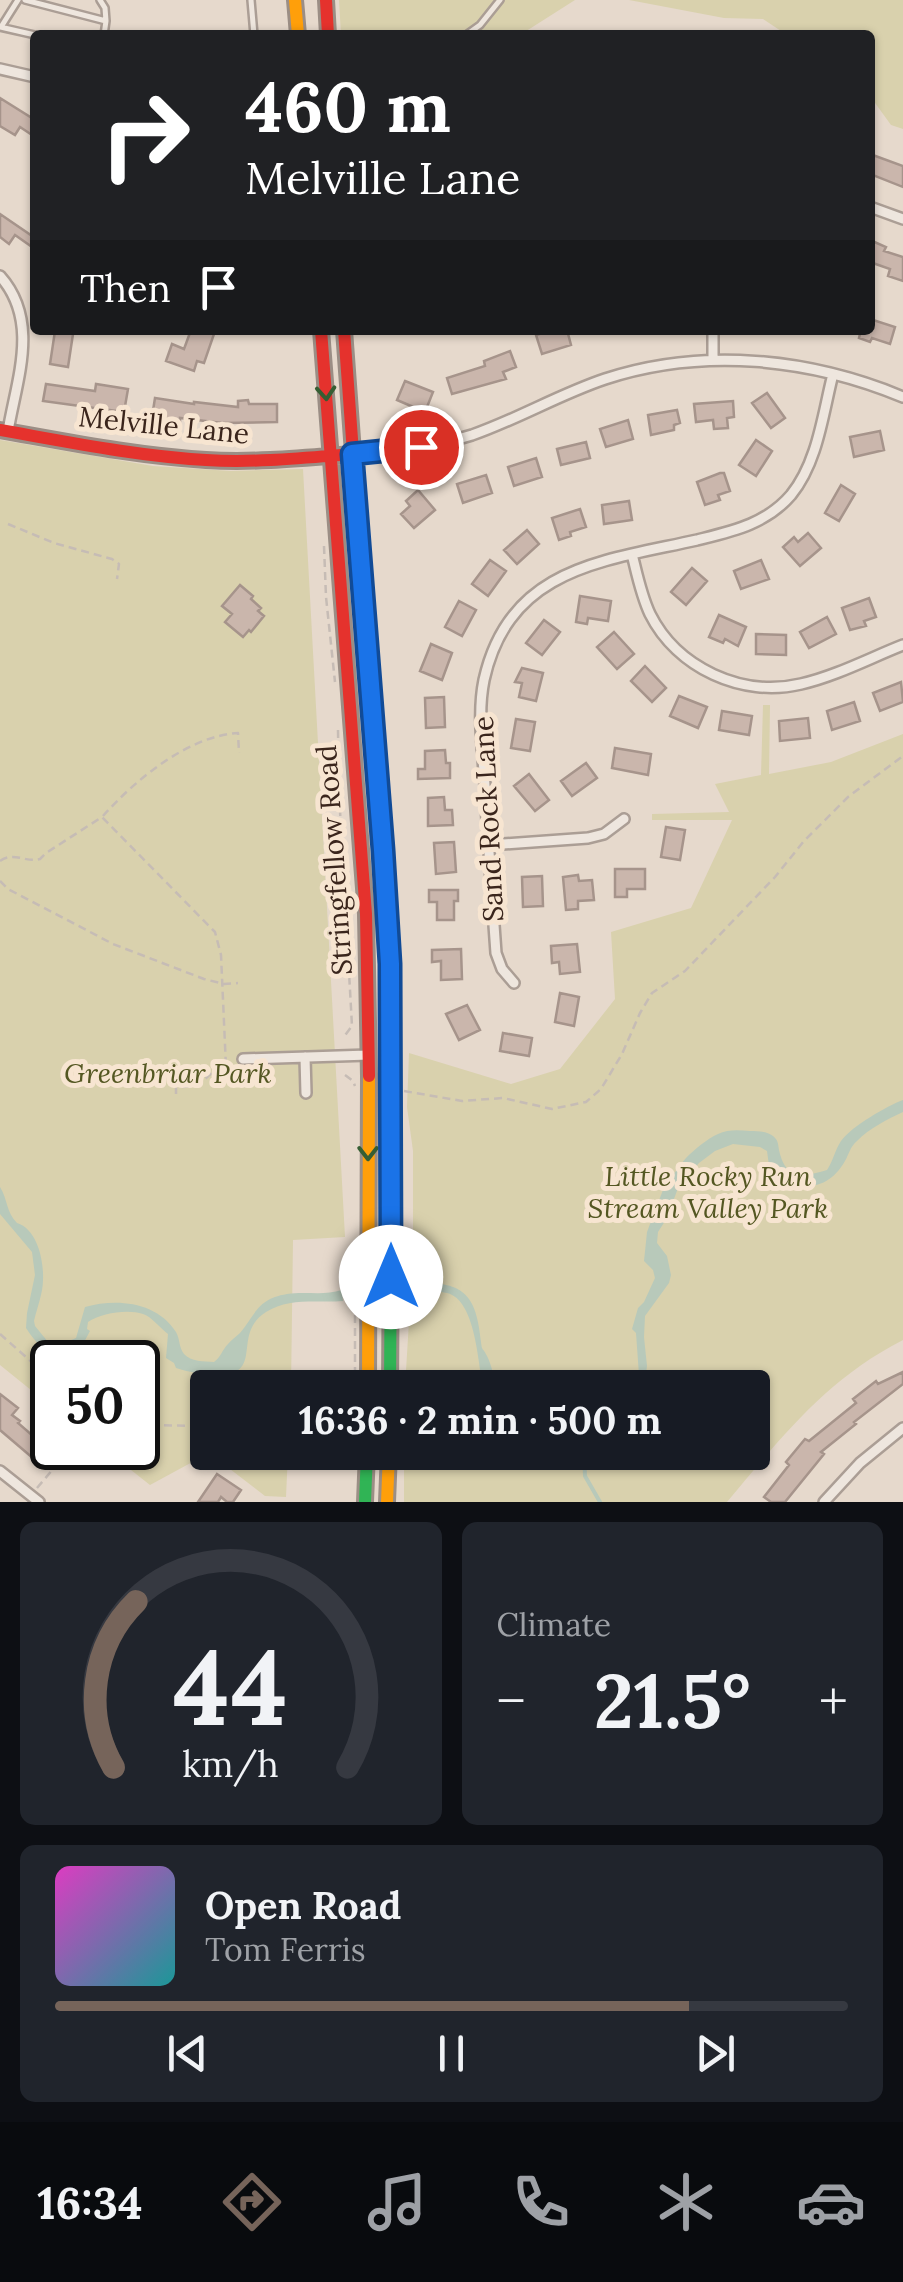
<!DOCTYPE html>
<meta charset="utf-8">
<style>
:root{--surface:#171b24;--page:#20242c;--text:#f1f3f6;--muted:#9ea1a6;--line:#363941;--accent:#76645a}
body{margin:0;font-family:Lora,serif;background:var(--page);color:var(--text);height:100vh;display:flex;flex-direction:column;font-size:38px;white-space:nowrap}
*{box-sizing:border-box;margin:0}
p{font-size:32px;color:var(--muted)}
.icon{flex:none;width:55px;height:55px;fill:none;stroke:currentColor;stroke-width:2;stroke-linecap:round;stroke-linejoin:round}
.map{position:relative;height:1502px;overflow:hidden}
.details{display:flex;flex-direction:column;gap:20px;padding:20px;background:#0d0f14;flex:1}
.details>*{flex:none}
.banner{position:absolute;left:30px;top:30px;width:845px;height:305px;border-radius:10px;box-shadow:0 2px 8px #0004;background:#202124;color:#fff;overflow:hidden}
.speed{position:absolute;left:30px;top:1340px;display:flex;gap:20px;font-size:50px;font-weight:700;text-align:center}
.speed>*{display:grid;place-content:center;width:130px;height:130px;border-radius:50%;background:var(--surface);box-shadow:0 2px 8px #0004;line-height:1}
.speed .limit{border:5px solid #111;border-radius:15px;background:#fff;color:#111}
.pin{position:absolute;display:grid;place-items:center;width:85px;height:85px;color:#fff;margin:-42px;border:5px solid #fff;border-radius:50%;box-shadow:0 2px 10px #0007}
.me{position:absolute;width:110px;margin:-55px;rotate:0deg;stroke-linejoin:round;filter:drop-shadow(0 0 8px #0008)}
.turn{display:flex;align-items:center;gap:35px;height:210px;padding:0 50px;font-size:45px}
.turn .icon{width:130px;height:130px;stroke-width:2.5}
.turn b{display:block;font-size:70px;line-height:85px}
.then{display:flex;align-items:center;height:95px;padding:0 50px;background:#0003;gap:20px;font-size:38px}
.big{font-size:75px;font-weight:800;line-height:1.1}
.details .card{flex:1;display:flex;flex-direction:column;justify-content:center;gap:15px;min-width:0;padding:0 35px;border-radius:15px;background:var(--page)}
.details .dial{align-items:center;gap:0}
.dial svg{height:260px;overflow:visible;fill:none;stroke:var(--line);stroke-width:7;stroke-linecap:round;text-anchor:middle}
.dial text{fill:var(--text);stroke:none}
.song{display:flex;align-items:center;gap:30px}
.cover{width:120px;height:120px;border-radius:15px;background:linear-gradient(135deg,hsl(310 70% 55%),hsl(180 70% 35%))}
.played{height:10px;border-radius:5px;background:linear-gradient(90deg,var(--accent) 80%,var(--line) 80%)}
.keys{display:flex;justify-content:space-around;direction:ltr}
.heat{display:flex;justify-content:space-between;align-items:center;font-size:55px;direction:ltr}
.details .tiles{flex:1;display:grid;gap:20px;grid-template-columns:1fr 1fr}
.card:last-child{grid-column:span 2}
.trip{position:absolute;left:190px;top:1370px;width:580px;height:100px;border-radius:10px;background:var(--surface);box-shadow:0 2px 8px #0004;font-weight:800;line-height:100px;text-align:center}
.tab-bar{display:flex;height:160px;justify-content:space-around;align-items:center;background:#090b0e;color:var(--muted)}
.tab-bar .icon{width:70px;height:70px}
.tab-bar .current{color:var(--accent)}
.tab-bar b{font-size:45px;color:var(--text)}
.map>svg:first-child{display:block}
</style>
<div class="map">
<svg width="903" height="1502" viewBox="0 0 903 1502">
<rect width="100%" height="100%" fill="#e6d9cc"/>
<path fill="#d9d1ad" d="M 339,0 L 575,0 L 520,35 L 341,35 Z
M 629,0 L 903,0 L 903,129 L 891,125 L 870,96 L 870,35 L 787,35 L 763,19 L 724,18 Z
M 0,440 L 153,466 L 231,471 L 303,469 L 345,1237 L 293,1240 L 291,1387 L 208,1388 L 208,1452 L 288,1453 L 286,1497 L 265,1496 L 209,1453 L 150,1485 L 103,1448 L 138,1448 L 138,1362 L 52,1362 L 52,1407 L 0,1365 Z
M 763,705 L 770,705 L 769,774 L 831,762 L 903,734 L 903,1340 C 825,1380 782,1437 727,1502 L 404,1502 L 404,1453 L 752,1452 L 752,1388 L 405,1387 L 413,1256 L 413,1151 L 407,1107 L 409,1053 L 511,1084 L 560,1069 L 615,999 L 611,932 L 691,908 L 732,820 L 652,820 L 652,814 L 729,812 L 715,784 L 761,775 Z"/>
<path fill="#b8c9ba" d="M 903,1100 L 903,1112 C 886,1120 870,1128 857,1141 C 850,1147 849,1154 845,1161 C 829,1189 806,1190 777,1183 L 770,1173 L 767,1151 L 760,1147 L 733,1144 L 715,1151 L 699,1163 L 678,1188 L 667,1218 L 658,1232 L 657,1243 L 667,1256 L 671,1275 L 669,1283 L 645,1316 L 644,1337 L 647,1366 L 644,1387 L 631,1387 L 639,1375 L 636,1333 L 632,1329 L 638,1308 L 644,1302 L 655,1278 L 653,1270 L 644,1261 L 647,1232 L 666,1182 C 674,1175 679,1166 686,1158 C 695,1149 707,1139 718,1134 C 728,1129 739,1130 750,1131 C 757,1131 767,1131 773,1136 C 778,1140 778,1143 779,1150 C 786,1181 802,1177 827,1170 C 833,1161 835,1150 841,1141 C 852,1126 887,1106 903,1100 Z
M 0,1187 C 8,1200 6,1212 17,1223 C 37,1229 44,1260 43,1280 C 43,1293 37,1308 34,1321 L 35,1326 L 53,1348 L 76,1338 L 85,1307 C 117,1298 157,1302 176,1332 C 180,1339 179,1348 184,1354 C 191,1362 204,1361 214,1362 C 221,1357 222,1350 228,1344 C 231,1340 236,1337 240,1333 C 256,1314 257,1299 287,1294 C 306,1291 323,1296 342,1290 L 343,1301 C 317,1303 289,1297 266,1312 C 230,1335 267,1376 215,1375 C 202,1374 188,1372 176,1368 L 174,1363 L 166,1358 L 168,1334 C 161,1329 151,1316 143,1314 C 128,1309 101,1313 88,1322 L 87,1329 L 90,1331 L 82,1346 C 55,1359 43,1354 26,1328 L 27,1313 L 35,1275 L 32,1252 L 0,1214 Z
M 407,1283 C 459,1281 476,1288 481,1342 C 482,1352 483,1347 487,1356 C 492,1366 494,1377 495,1387 L 483,1387 C 478,1364 476,1300 447,1293 C 435,1290 419,1293 406,1294 Z"/>
<g fill="none" stroke-linecap="round" stroke-linejoin="round">
<path stroke="#b8c9ba" stroke-width="4" d="M 584,1452 L 585,1476 L 600,1502"/>
</g>
<path fill="#cab6ac" stroke="#a6948b" stroke-width="2.5" d="M 0,98 L 35,120 L 35,137 L 20,127 L 15,135 L 0,126 Z
M 870,154 L 903,166 L 903,187 L 870,174 Z
M 0,214 L 35,238 L 35,249 L 15,235 L 9,244 L 0,237 Z
M 870,240 L 886,247 L 884,251 L 903,257 L 903,281 L 888,276 L 890,269 L 870,262 Z
M 870,319 L 895,327 L 890,344 L 872,338 L 870,342 L 859,338 L 861,330 L 870,330 Z
M 191,330 L 202,330 L 214,334 L 204,363 L 197,361 L 194,371 L 166,361 L 172,344 L 184,349 Z
M 552,330 L 567,330 L 571,345 L 542,354 L 536,335 Z
M 55,331 L 73,334 L 68,367 L 50,364 Z
M 510,351 L 516,367 L 503,372 L 506,379 L 452,394 L 447,378 L 485,366 L 484,361 Z
M 405,381 L 433,392 L 425,412 L 397,400 Z
M 46,384 L 95,391 L 96,384 L 128,389 L 124,412 L 43,401 Z
M 767,393 L 785,418 L 771,428 L 752,403 Z
M 155,398 L 194,404 L 194,402 L 238,407 L 238,401 L 248,400 L 249,404 L 277,404 L 277,422 L 222,423 L 180,418 L 180,421 L 152,417 Z
M 733,401 L 734,417 L 727,418 L 728,428 L 714,429 L 713,420 L 696,422 L 694,404 Z
M 677,410 L 680,423 L 674,425 L 674,430 L 651,435 L 648,415 Z
M 628,420 L 633,439 L 606,447 L 600,429 Z
M 880,431 L 884,450 L 854,457 L 850,437 Z
M 756,440 L 772,451 L 756,476 L 739,465 Z
M 586,442 L 590,458 L 561,465 L 557,449 Z
M 536,458 L 542,477 L 514,486 L 508,467 Z
M 720,473 L 724,473 L 730,491 L 718,495 L 720,500 L 705,505 L 697,482 Z
M 486,475 L 492,493 L 463,503 L 457,484 Z
M 841,485 L 855,494 L 839,521 L 825,513 Z
M 418,490 L 435,510 L 414,528 L 401,514 L 410,506 L 406,501 Z
M 629,501 L 632,520 L 604,524 L 602,505 Z
M 580,509 L 586,527 L 570,532 L 571,536 L 559,540 L 552,518 Z
M 527,530 L 539,544 L 517,564 L 504,550 Z
M 808,533 L 821,548 L 800,566 L 783,547 L 794,537 L 798,542 Z
M 490,560 L 506,571 L 488,596 L 472,584 Z
M 761,560 L 769,579 L 741,589 L 734,571 Z
M 692,568 L 707,581 L 686,605 L 671,592 Z
M 240,585 L 253,596 L 251,599 L 261,608 L 258,611 L 264,616 L 251,632 L 249,630 L 243,637 L 225,622 L 232,614 L 222,606 Z
M 580,596 L 611,601 L 608,621 L 588,618 L 587,624 L 576,622 Z
M 869,598 L 876,617 L 864,621 L 866,626 L 850,630 L 842,608 Z
M 459,601 L 476,610 L 462,636 L 445,627 Z
M 719,615 L 746,627 L 738,646 L 725,639 L 723,643 L 709,637 Z
M 827,617 L 836,634 L 809,648 L 800,632 Z
M 544,620 L 560,632 L 542,655 L 526,643 Z
M 614,632 L 634,654 L 617,669 L 597,647 Z
M 756,634 L 786,635 L 786,655 L 756,654 Z
M 431,644 L 452,653 L 442,680 L 420,671 Z
M 645,666 L 666,688 L 652,702 L 631,681 Z
M 522,668 L 543,673 L 536,701 L 519,697 L 522,683 L 515,682 Z
M 901,682 L 903,702 L 880,711 L 873,693 Z
M 679,696 L 707,707 L 698,728 L 670,716 Z
M 444,697 L 445,727 L 426,728 L 425,698 Z
M 854,702 L 860,721 L 832,730 L 827,711 Z
M 722,711 L 752,716 L 749,735 L 719,730 Z
M 808,718 L 810,738 L 780,741 L 779,721 Z
M 516,719 L 535,722 L 530,751 L 511,748 Z
M 615,748 L 651,754 L 648,775 L 612,768 Z
M 445,750 L 446,763 L 450,763 L 450,778 L 418,779 L 418,769 L 425,769 L 425,751 Z
M 586,763 L 597,778 L 572,796 L 561,781 Z
M 529,774 L 549,800 L 535,811 L 514,786 Z
M 444,797 L 445,810 L 452,810 L 453,825 L 428,826 L 428,798 Z
M 666,827 L 685,830 L 680,860 L 661,857 Z
M 454,842 L 456,872 L 436,874 L 434,843 Z
M 615,869 L 645,869 L 645,889 L 627,889 L 627,897 L 615,897 Z
M 578,875 L 579,881 L 592,880 L 594,900 L 578,901 L 578,909 L 566,910 L 563,877 Z
M 542,876 L 543,906 L 523,907 L 522,877 Z
M 429,890 L 458,890 L 458,901 L 454,901 L 454,920 L 437,920 L 437,902 L 429,902 Z
M 577,944 L 580,972 L 560,974 L 559,962 L 552,963 L 551,946 Z
M 461,949 L 462,979 L 441,980 L 441,961 L 432,962 L 432,950 Z
M 560,993 L 579,997 L 574,1026 L 555,1022 Z
M 467,1005 L 480,1030 L 459,1040 L 446,1014 Z
M 503,1033 L 532,1038 L 529,1056 L 500,1051 Z
M 903,1372 L 903,1384 L 854,1422 L 856,1424 L 821,1452 L 824,1454 L 785,1502 L 771,1502 L 764,1497 L 789,1465 L 786,1462 L 805,1439 L 809,1441 L 856,1403 L 853,1399 L 876,1381 L 878,1384 Z
M 0,1394 L 18,1408 L 12,1415 L 20,1421 L 18,1423 L 41,1443 L 44,1440 L 55,1450 L 41,1465 L 0,1430 Z
M 217,1474 L 241,1490 L 233,1502 L 227,1502 L 221,1497 L 218,1502 L 198,1502 Z"/>
<g fill="none" stroke-linecap="round" stroke-linejoin="round">
<defs>
<path id="lane" d="M 25,0 L 106,21 L 104,35
M 100,0 L 105,8 L 106,21
M 251,0 L 254,35
M 0,27 L 35,35
M 1,27 L 18,0
M 466,35 L 480,25 L 500,0"/>
<path id="street" d="M 0,69 L 35,77
M 870,207 L 903,219
M 0,276 C 40,321 17,378 8,431
M 713,330 L 713,360
M 352,454 C 393,452 433,447 472,435 C 518,419 560,394 605,379 C 703,347 809,358 903,397
M 632,554 C 637,574 641,595 650,614 C 677,668 742,698 801,684 C 836,676 870,658 903,645
M 489,845 L 588,838 L 604,834 L 624,819
M 514,983 L 502,969 L 496,953 C 492,897 488,842 485,786 C 483,751 477,714 484,680 C 509,567 604,561 697,540 C 733,531 766,524 791,495 C 818,462 823,413 833,374
M 305,1057 L 306,1093
M 243,1059 L 369,1055
M 0,1471 L 39,1502
M 824,1502 L 860,1463 L 903,1428"/>
<path id="fast" d="M 376,766 L 390,964 L 392,1091 L 390,1388
M 365,1502 L 367,1452"/>
<path id="slow" d="M 295,0 L 298,35
M 368,1388 L 369,1076
M 387,1502 L 389,1452"/>
<path id="jam" d="M 326,0 L 328,35
M 321,330 L 366,914 L 369,1076
M 344,330 L 376,766
M 0,430 C 68,442 137,456 206,460 C 254,463 303,458 352,454"/>
</defs>
<use href="#lane" stroke="#ab9e95" stroke-width="10"/>
<use href="#street" stroke="#ab9e95" stroke-width="14"/>
<use href="#fast" stroke="#9b8e85" stroke-width="18"/>
<use href="#slow" stroke="#9b8e85" stroke-width="18"/>
<use href="#jam" stroke="#9b8e85" stroke-width="18"/>
<path stroke="#c6bcb5" stroke-width="2.5" stroke-dasharray="8 5" stroke-linecap="butt" d="M 8,524 L 54,543 L 112,559 L 119,564 L 117,579
M 324,546 L 326,597 L 335,682
M 338,730 L 339,793 L 352,1026 L 343,1038
M 103,816 C 135,780 188,736 238,733 L 239,753
M 0,861 C 14,851 25,863 40,859 L 46,853 L 102,817 L 215,932 L 221,955 L 226,1067 C 202,1072 210,1088 176,1087
M 0,881 L 8,889 L 113,944 L 204,979 L 224,984 L 238,983
M 345,1075 L 353,1081 L 355,1086
M 404,1091 L 462,1101 L 503,1098 L 552,1109 L 586,1102 L 601,1089 L 622,1054 L 640,1013 L 652,993 L 685,971 L 775,877 L 804,841 L 848,797 L 903,756
M 176,1094 L 176,1079
M 0,1334 L 52,1380
M 355,1388 L 355,1294
M 138,1425 L 208,1426
M 353,1466 L 353,1452
M 37,1488 L 71,1448"/>
<use href="#lane" stroke="#eee6de" stroke-width="5"/>
<use href="#street" stroke="#eee6de" stroke-width="9"/>
<use href="#fast" stroke="#30b455" stroke-width="12"/>
<use href="#slow" stroke="#ff9f0a" stroke-width="12"/>
<use href="#jam" stroke="#e5322d" stroke-width="12"/>
</g>
<defs><path id="oneway-chevron" d="M-2-3.5L2.5 0L-2 3.5" fill="none" stroke-width="1.6" stroke-linecap="round" stroke-linejoin="round" transform="scale(2.5)"/></defs>
<g stroke="#365e33">
<use href="#oneway-chevron" transform="translate(326 393) rotate(86)"/>
<use href="#oneway-chevron" transform="translate(368 1153) rotate(90)"/>
</g>
<g fill="none" stroke-linecap="round" stroke-linejoin="round">
<defs>
<path id="route" d="M 391,1277 L 390,964 L 383,850 L 352,454 L 421,447"/>
</defs>
<use href="#route" stroke="#114b97" stroke-width="25"/>
<use href="#route" stroke="#1a73e8" stroke-width="18"/>
</g>
<g text-anchor="middle" dominant-baseline="central" stroke-width="10" stroke-linejoin="round" paint-order="stroke">
<g font-size="28" fill="#3a251c" stroke="#f7e5d1">
<text transform="translate(164 425) rotate(6)">Melville Lane</text>
<text transform="translate(488 819) rotate(-93)">Sand Rock Lane</text>
<text transform="translate(334 860) rotate(-94)">Stringfellow Road</text>
</g>
<g font-size="28" font-style="italic" fill="#545722" stroke="#f7e5d1">
<text x="168" y="1073">Greenbriar Park</text>
<text x="708" y="1176">Little Rocky Run<tspan x="708" dy="32">Stream Valley Park</tspan></text>
</g>
</g>
</svg>
<div class="speed"><div class="limit">50</div></div>
<div class="pin" style="left:421px;top:447px;background:#d93025"><svg class="icon" aria-label="arrive" viewBox="0 0 24 24"><path d="M6 21V4h12l-3 4 3 4H6"/></svg></div>
<svg class="me" style="left:391px;top:1277px" viewBox="-20 -20 40 40"><circle r="19" fill="#fff"/><path d="M0-13L10 11 0 6-10 11z" fill="#1a73e8"/></svg>
<div class="trip">16:36 · 2 min · 500 m</div>
<div class="banner">
<div class="turn"><svg class="icon" aria-label="right" viewBox="0 0 24 24"><path d="M7 20v-9h11M14 6l5 5-5 5"/></svg><div><b>460 m</b>Melville Lane</div></div>
<div class="then">Then<svg class="icon" aria-label="arrive" viewBox="0 0 24 24"><path d="M6 21V4h12l-3 4 3 4H6"/></svg></div>
</div>
</div>
<section class="details">
<div class="tiles">
<div class="card dial"><svg viewBox="0 0 100 80">
<path d="M14 69A42 42 0 1 1 86 69"/>
<path d="M14 69A42 42 0 0 1 21 18" stroke="#76645a"/>
<text x="50" y="56" font-size="32" font-weight="700">44</text>
<text x="50" y="72" font-size="11">km/h</text>
</svg></div>
<div class="card"><p>Climate</p>
<div class="heat"><a>−</a><b class="big">21.5°</b><a>+</a></div>
</div>
<div class="card">
<div class="song"><i class="cover"></i><div><b>Open Road</b><p>Tom Ferris</p></div></div>
<div class="played"></div>
<div class="keys"><svg class="icon" aria-label="previous" viewBox="0 0 24 24"><path d="M18 5L8 12l10 7zM5 5v14"/></svg><svg class="icon" aria-label="pause" viewBox="0 0 24 24"><path d="M8 5v14M16 5v14"/></svg><svg class="icon" aria-label="next" viewBox="0 0 24 24"><path d="M6 5l10 7-10 7zM19 5v14"/></svg></div>
</div>
</div>
</section>
<nav class="tab-bar">
<b>16:34</b>
<svg class="icon current" aria-label="directions" viewBox="0 0 24 24"><path d="M12 3l9 9-9 9-9-9zM9 14v-3h6M13 9l2 2-2 2"/></svg>
<svg class="icon" aria-label="music" viewBox="0 0 24 24"><path d="M9 18V5l10-2v13"/><circle cx="6" cy="18" r="3"/><circle cx="16" cy="16" r="3"/></svg>
<svg class="icon" aria-label="phone" viewBox="0 0 24 24"><path d="M5 4h4l2 5-3 2q2 4 5 5l2-3 5 2v4C11 20 4 13 5 4z"/></svg>
<svg class="icon" aria-label="climate" viewBox="0 0 24 24"><path d="M12 3v18M4 7l16 10M4 17L20 7"/></svg>
<svg class="icon" aria-label="car" viewBox="0 0 24 24"><path d="M5 17H2v-5l4-1 3-4h7l3 4 3 1v5h-3M9 17h6M6 11h13"/><circle cx="7" cy="17" r="2"/><circle cx="17" cy="17" r="2"/></svg>
</nav>
